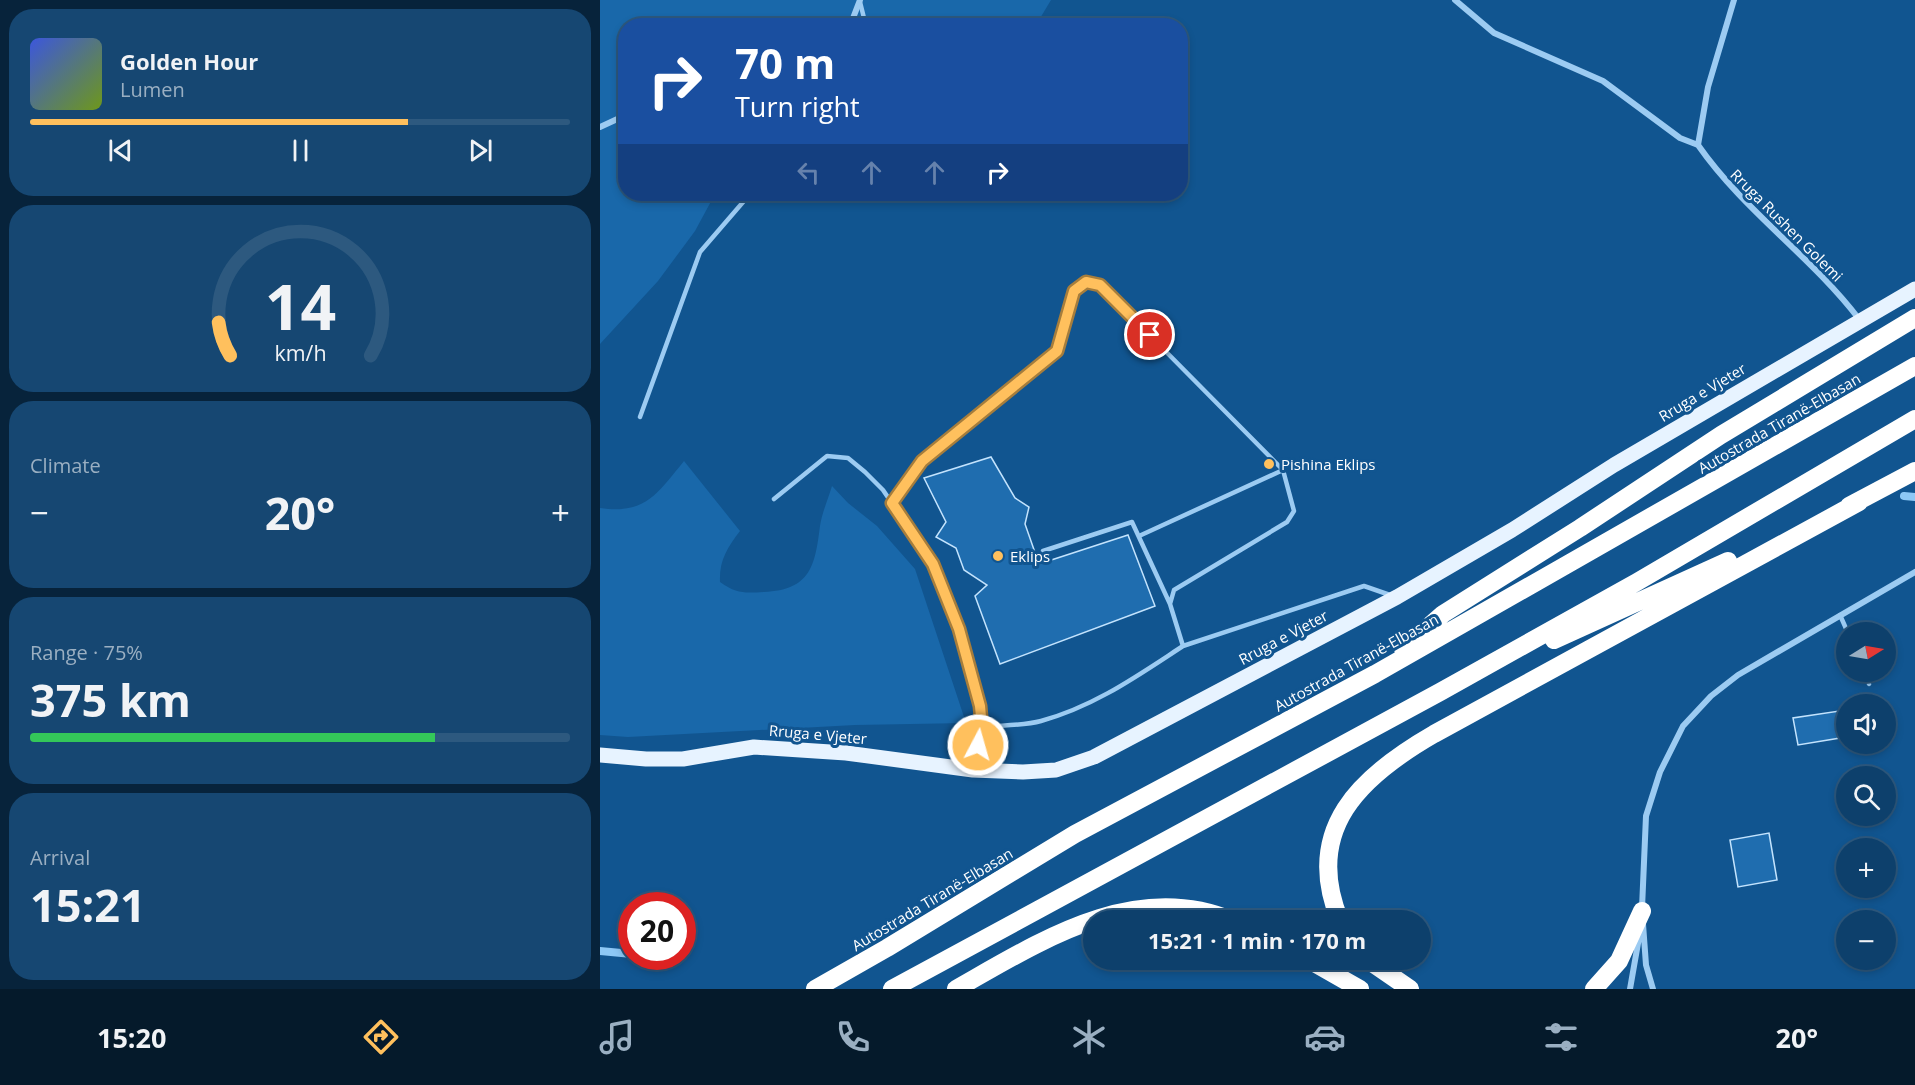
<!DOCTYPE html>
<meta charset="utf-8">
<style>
:root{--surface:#0d406c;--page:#164772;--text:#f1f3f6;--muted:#9aafc2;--line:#2d597f;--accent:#ffc05d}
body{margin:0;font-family:"Open Sans",sans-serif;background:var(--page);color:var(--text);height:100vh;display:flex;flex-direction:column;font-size:22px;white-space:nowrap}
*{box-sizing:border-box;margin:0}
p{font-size:20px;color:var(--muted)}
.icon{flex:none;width:33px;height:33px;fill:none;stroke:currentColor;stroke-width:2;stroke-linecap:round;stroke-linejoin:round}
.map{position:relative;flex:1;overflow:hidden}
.side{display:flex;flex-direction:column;gap:9px;padding:9px;background:#07233b;width:600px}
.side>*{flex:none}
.banner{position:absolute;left:18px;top:18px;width:570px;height:183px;border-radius:24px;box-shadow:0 3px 9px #0003,0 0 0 2px var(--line);background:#1a4fa0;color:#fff;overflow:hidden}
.needle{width:39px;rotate:79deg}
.controls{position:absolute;left:1236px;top:622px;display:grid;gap:12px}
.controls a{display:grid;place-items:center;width:60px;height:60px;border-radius:50%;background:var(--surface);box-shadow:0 3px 9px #0003,0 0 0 2px var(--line);font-size:30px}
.speed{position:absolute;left:18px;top:892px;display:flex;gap:12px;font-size:30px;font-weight:700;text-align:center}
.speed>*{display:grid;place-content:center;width:78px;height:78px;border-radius:50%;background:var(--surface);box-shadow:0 3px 9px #0003,0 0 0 2px var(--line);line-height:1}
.speed .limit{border:9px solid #d22;background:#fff;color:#111}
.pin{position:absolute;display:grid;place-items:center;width:51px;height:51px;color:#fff;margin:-26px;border:3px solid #fff;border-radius:50%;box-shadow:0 2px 6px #0007}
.me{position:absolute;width:66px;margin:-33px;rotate:6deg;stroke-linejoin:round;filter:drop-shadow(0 0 4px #0008)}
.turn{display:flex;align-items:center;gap:21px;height:126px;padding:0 18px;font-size:27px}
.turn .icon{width:78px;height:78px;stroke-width:2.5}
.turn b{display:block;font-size:42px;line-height:51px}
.lanes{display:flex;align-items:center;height:57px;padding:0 18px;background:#0003;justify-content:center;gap:30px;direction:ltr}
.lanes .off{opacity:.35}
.big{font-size:45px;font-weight:700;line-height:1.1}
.side .widget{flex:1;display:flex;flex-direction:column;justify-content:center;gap:9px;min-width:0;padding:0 21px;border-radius:24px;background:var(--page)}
.side .dial{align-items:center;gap:0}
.dial svg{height:156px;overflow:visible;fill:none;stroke:var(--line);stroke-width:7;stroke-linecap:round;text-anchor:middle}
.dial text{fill:var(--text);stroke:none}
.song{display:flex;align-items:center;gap:18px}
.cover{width:72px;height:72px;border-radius:9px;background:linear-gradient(135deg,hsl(230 70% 55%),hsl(80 70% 35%))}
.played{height:6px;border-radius:3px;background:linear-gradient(90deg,var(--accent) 70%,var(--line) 70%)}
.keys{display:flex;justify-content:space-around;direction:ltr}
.heat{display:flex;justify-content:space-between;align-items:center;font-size:33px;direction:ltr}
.charge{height:9px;border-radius:4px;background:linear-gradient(90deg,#34c759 75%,var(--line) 0)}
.trip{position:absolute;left:483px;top:910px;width:348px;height:60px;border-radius:30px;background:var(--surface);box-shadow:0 3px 9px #0003,0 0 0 2px var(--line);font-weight:700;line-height:60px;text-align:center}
.dock{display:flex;height:96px;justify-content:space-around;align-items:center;background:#051a2b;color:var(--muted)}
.dock .icon{width:42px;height:42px}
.dock .on{color:var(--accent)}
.dock b{font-size:27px;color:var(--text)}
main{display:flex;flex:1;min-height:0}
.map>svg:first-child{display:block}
</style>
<main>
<section class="side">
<div class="widget">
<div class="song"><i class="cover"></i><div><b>Golden Hour</b><p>Lumen</p></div></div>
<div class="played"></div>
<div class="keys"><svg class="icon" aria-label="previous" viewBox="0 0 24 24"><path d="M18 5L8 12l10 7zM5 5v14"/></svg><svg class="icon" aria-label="pause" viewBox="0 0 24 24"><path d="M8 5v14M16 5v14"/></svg><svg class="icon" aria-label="next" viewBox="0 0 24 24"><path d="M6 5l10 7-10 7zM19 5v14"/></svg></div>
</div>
<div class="widget dial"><svg viewBox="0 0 100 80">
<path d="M14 69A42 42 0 1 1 86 69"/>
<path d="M14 69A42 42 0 0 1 8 52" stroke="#ffc05d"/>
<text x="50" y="56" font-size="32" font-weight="700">14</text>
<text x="50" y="72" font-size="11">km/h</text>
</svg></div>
<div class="widget"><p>Climate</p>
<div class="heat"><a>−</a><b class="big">20°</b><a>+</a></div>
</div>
<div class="widget"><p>Range · 75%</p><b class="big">375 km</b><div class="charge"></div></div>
<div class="widget"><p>Arrival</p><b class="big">15:21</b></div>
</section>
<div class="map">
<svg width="1315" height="989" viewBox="0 0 1315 989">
<rect width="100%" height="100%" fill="#115590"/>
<path fill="#1968aa" d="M 0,0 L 451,0 L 436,25 L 286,26 L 278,20 L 272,26 L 26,26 L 26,194 L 115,194 L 95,231 L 58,281 L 0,344 Z
M 84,461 L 140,531 C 127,548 119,561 120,582 C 137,594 144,593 164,592 C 211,590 215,565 220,526 C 222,513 228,499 232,486 L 248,503 L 277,526 L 315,569 L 366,723 L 255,725 L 28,737 L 0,735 L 0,508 C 45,515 58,493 84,461 Z"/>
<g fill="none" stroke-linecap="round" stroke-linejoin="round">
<path stroke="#8dc8f6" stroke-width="8" d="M 1304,496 L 1315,497
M 0,951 L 32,954
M 43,957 L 49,959"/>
</g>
<path fill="#1f6daf" stroke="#c3e3fd" stroke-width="1.5" d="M 391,457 L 415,498 L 429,507 L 425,524 L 439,564 L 528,535 L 555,606 L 400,664 L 375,596 L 387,585 L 364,570 L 356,548 L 336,537 L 346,522 L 324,478 Z
M 1246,710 L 1246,737 L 1198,745 L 1193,718 Z
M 1169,833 L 1177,880 L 1138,887 L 1130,840 Z"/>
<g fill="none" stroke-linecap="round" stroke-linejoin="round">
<path stroke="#9ccbf2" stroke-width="4.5" d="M 260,2 L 266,26
M 40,417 L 100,252 L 150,194
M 174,499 L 227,456 L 248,458 L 265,472 L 283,490 L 333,564 L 359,629 L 380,706 L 382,727 L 373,768
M 292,503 L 322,461 L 457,351 L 474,291 L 486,282 L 500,285 L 683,470 L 694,511 L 687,522 L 574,590 L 570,604 L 583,646 L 764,586 L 790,595
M 539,536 L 683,470
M 443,551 L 532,522 L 570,604
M 1240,615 L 1248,633
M 1264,672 L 1269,684
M 382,727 C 401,725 423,726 441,721 C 495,706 537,676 583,646"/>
<path stroke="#9ccbf2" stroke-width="6" d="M 855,0 L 894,33 L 1003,81 L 1080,138 L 1098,145
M 1134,0 L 1108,87 L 1098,145 C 1144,211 1211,256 1259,319
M 250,26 L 260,0
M 0,127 L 26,115
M 1042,908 L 1046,816 L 1060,772 L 1083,726 L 1111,696 L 1138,675 L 1315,572
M 1043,924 L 1046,965 L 1053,989
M 1030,989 L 1040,932"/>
<path stroke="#e7f3ff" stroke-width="15" d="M 0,755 L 46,759 L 83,759 L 154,747 L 246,753 L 373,770 L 423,772 L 456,770 L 494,757 L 797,597 L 912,530 L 1014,465 L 1315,289"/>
<path stroke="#fff" stroke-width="18" d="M 1249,506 L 1315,471
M 954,640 L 1128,561
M 803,649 L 843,614 L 980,528 L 1121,435 L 1315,318
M 740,921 C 702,829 761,776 834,734 L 1259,502
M 709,960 L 760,989
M 768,960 L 810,989
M 215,989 L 287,948 L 475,834 L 775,674 L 1315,366
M 292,989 L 840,692 L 1037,582 L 1315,419
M 356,989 C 439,942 535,879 633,921
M 994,989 L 1019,961 L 1042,911"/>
</g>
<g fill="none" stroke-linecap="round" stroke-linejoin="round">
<defs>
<path id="route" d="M 378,745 L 382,728 L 380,706 L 359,629 L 333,564 L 292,503 L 322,461 L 457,351 L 474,291 L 486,282 L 500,285 L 550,335"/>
</defs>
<use href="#route" stroke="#a67d3c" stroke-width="15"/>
<use href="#route" stroke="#ffc05d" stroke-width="10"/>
</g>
<g fill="#ffc05d" stroke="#115590" stroke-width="2">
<circle cx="669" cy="464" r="6"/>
<circle cx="398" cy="556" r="6"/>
</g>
<g text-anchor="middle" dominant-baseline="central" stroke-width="6" stroke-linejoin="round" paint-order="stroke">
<g font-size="15" fill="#fff" stroke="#115590">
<text transform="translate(1187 225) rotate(45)">Rruga Rushen Golemi</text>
<text transform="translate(1102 392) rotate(-31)">Rruga e Vjeter</text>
<text transform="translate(1179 423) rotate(-30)">Autostrada Tiranë-Elbasan</text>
<text transform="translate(683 637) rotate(-28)">Rruga e Vjeter</text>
<text transform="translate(756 662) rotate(-29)">Autostrada Tiranë-Elbasan</text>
<text transform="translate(218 734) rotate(5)">Rruga e Vjeter</text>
<text transform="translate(332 899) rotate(-31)">Autostrada Tiranë-Elbasan</text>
</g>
<g font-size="15" fill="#fff" stroke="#115590" text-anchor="start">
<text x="681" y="464">Pishina Eklips</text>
<text x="410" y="556">Eklips</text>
</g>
</g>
</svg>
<div class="controls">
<a><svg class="needle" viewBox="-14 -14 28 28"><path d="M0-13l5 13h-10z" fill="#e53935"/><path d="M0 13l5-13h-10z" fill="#9aafc2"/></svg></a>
<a><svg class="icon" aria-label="sound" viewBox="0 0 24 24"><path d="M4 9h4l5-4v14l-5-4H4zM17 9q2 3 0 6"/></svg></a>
<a><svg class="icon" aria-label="search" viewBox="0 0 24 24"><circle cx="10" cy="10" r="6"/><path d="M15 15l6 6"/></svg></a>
<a>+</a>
<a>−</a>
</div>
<div class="speed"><div class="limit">20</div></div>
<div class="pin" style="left:550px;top:335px;background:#d93025"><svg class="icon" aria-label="arrive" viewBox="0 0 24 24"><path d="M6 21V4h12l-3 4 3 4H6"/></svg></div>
<svg class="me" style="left:378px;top:745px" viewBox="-20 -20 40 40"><circle r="17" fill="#ffc05d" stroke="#fff" stroke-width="3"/><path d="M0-11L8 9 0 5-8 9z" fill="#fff"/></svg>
<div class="trip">15:21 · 1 min · 170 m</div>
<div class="banner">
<div class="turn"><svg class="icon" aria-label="right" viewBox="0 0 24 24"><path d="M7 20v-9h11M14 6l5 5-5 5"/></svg><div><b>70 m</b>Turn right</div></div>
<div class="lanes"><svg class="icon off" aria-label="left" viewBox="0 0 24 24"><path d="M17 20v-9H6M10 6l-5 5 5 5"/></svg><svg class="icon off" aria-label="ahead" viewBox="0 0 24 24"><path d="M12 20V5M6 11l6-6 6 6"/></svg><svg class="icon off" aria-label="ahead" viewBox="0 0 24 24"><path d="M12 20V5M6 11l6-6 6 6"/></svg><svg class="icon" aria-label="right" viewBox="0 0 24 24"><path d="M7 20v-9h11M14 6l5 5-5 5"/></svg></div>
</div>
</div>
</main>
<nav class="dock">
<b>15:20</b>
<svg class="icon on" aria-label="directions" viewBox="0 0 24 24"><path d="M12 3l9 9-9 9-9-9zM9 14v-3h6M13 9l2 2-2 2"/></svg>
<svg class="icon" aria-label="music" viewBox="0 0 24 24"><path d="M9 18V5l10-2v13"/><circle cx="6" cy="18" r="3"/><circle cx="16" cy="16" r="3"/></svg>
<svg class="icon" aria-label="phone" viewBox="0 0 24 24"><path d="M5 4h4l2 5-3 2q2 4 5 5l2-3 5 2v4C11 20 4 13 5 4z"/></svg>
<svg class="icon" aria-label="climate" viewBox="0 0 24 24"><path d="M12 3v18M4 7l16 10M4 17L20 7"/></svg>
<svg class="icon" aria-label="car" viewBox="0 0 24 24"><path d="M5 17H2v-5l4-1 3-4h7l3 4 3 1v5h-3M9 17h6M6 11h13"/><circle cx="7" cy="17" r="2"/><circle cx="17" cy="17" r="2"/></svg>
<svg class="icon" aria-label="filters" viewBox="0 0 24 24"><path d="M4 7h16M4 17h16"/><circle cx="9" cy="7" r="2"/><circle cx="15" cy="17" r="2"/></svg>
<b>20°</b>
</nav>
